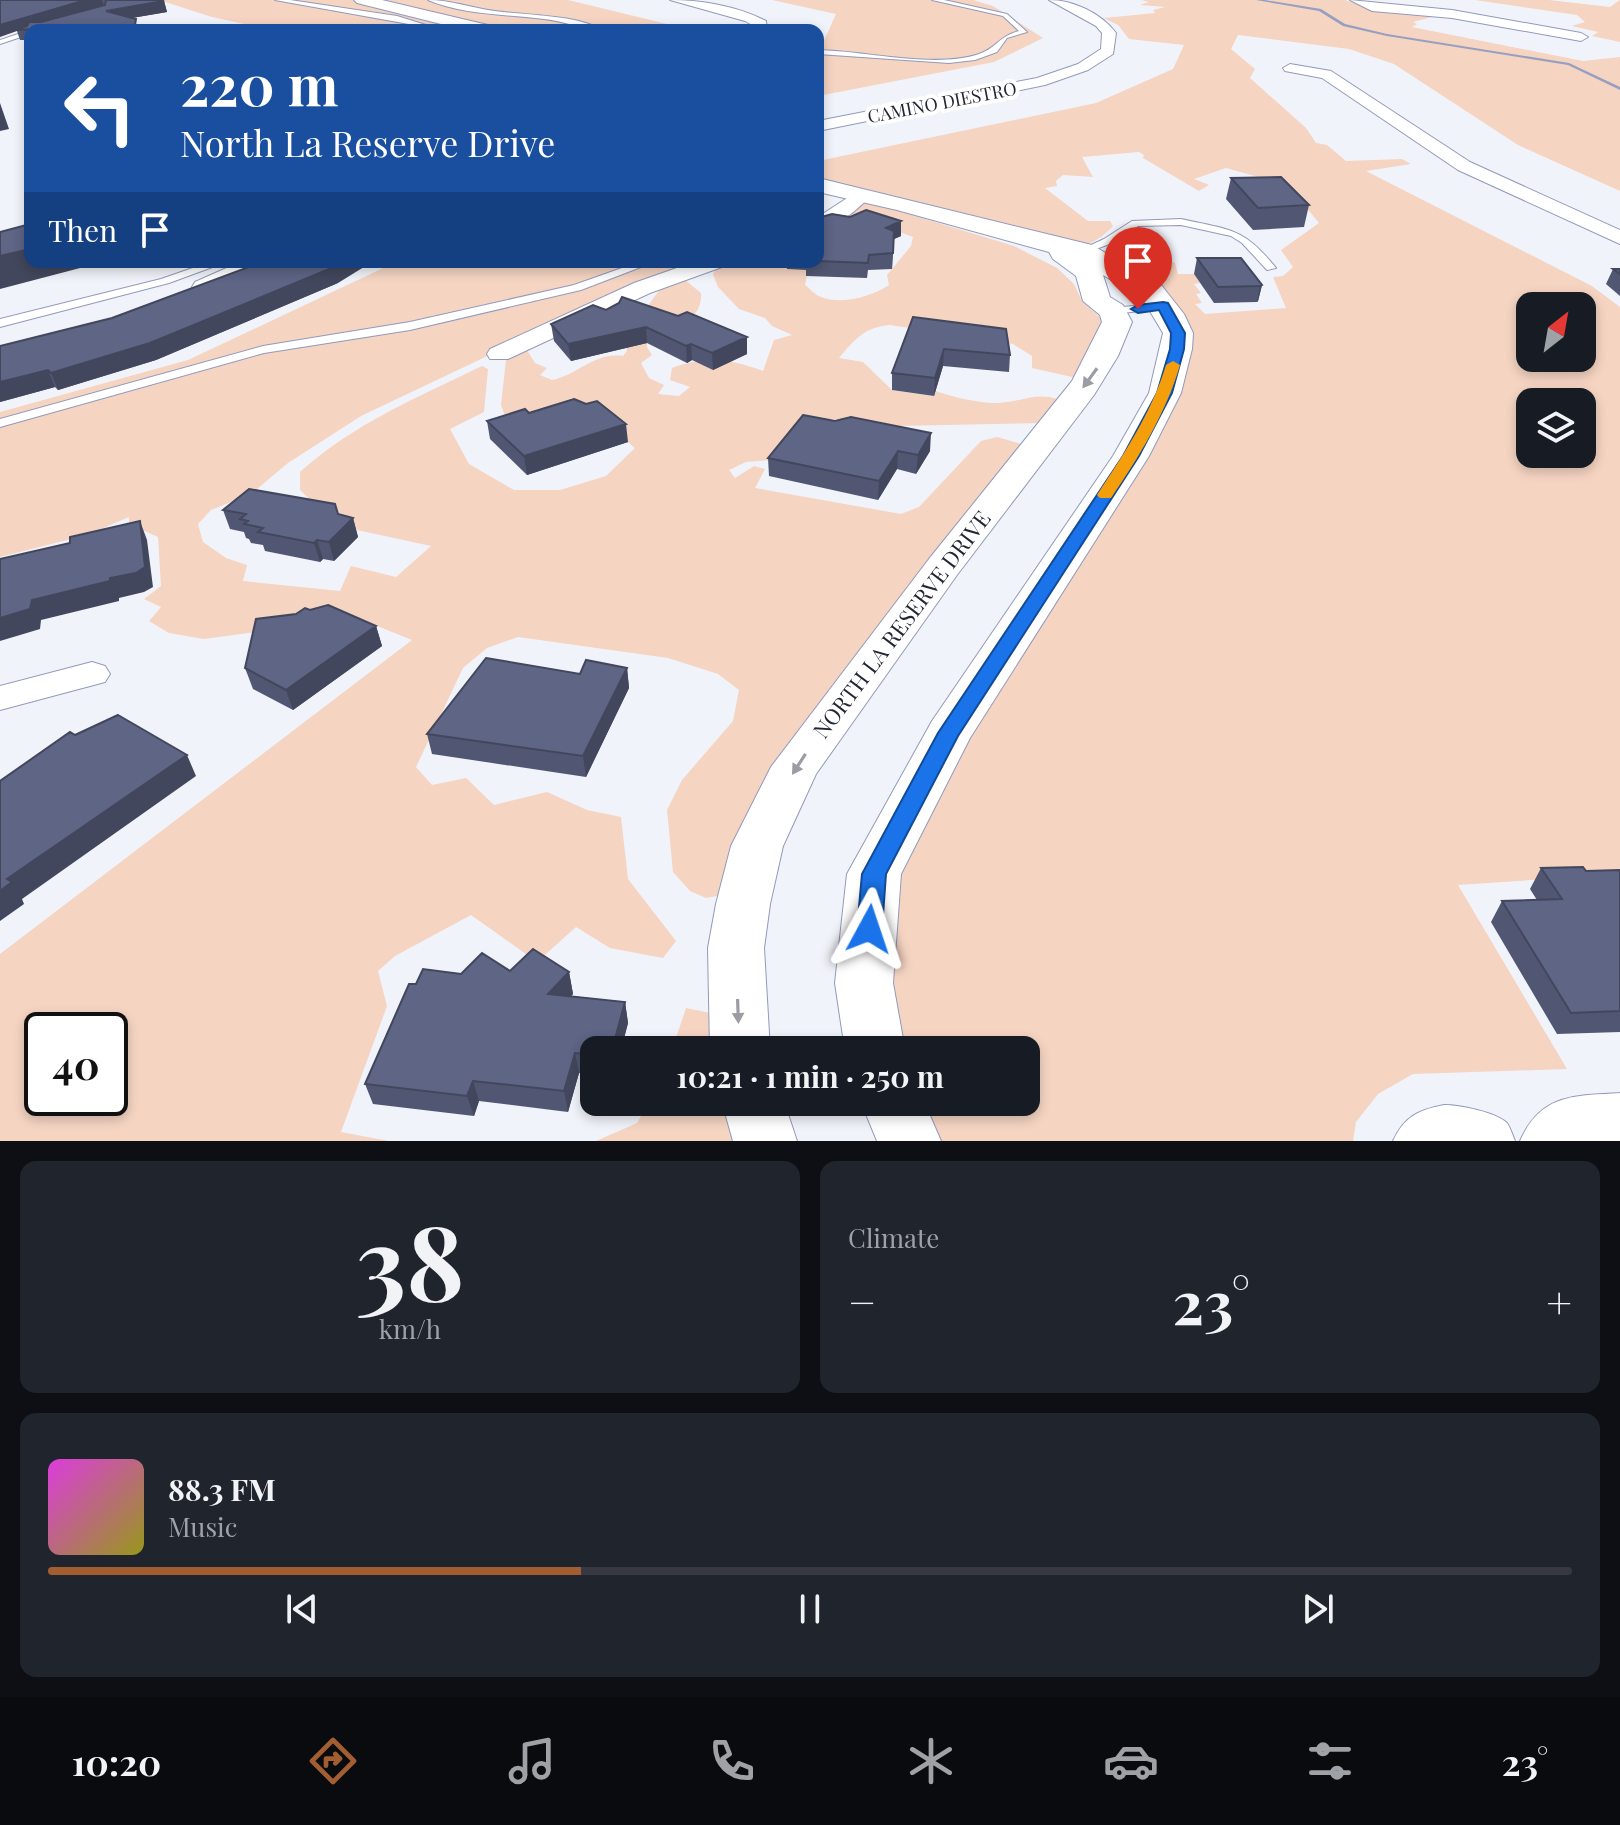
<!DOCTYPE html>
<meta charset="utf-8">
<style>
:root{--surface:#171b24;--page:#20242c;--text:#f1f3f6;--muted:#9ea1a6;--line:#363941;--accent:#a25d31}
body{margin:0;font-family:"Playfair Display",serif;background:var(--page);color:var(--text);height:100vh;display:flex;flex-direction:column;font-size:30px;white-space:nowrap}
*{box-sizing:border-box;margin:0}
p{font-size:26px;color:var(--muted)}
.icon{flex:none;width:44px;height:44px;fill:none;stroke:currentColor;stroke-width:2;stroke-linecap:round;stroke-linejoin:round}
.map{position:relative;height:1141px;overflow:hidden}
.panel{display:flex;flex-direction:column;gap:20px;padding:20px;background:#0d0f14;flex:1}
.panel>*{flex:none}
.top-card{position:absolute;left:24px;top:24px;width:800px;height:244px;border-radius:16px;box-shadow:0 4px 12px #0003;background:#1a4fa0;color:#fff;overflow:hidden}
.needle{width:52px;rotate:31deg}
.buttons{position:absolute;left:1516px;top:292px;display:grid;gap:16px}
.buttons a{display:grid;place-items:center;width:80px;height:80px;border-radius:16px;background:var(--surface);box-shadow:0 4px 12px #0003;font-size:40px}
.speed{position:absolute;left:24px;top:1012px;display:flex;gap:16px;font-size:40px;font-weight:700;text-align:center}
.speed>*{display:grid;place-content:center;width:104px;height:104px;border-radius:50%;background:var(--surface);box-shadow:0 4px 12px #0003;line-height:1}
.speed .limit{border:4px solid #111;border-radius:12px;background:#fff;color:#111}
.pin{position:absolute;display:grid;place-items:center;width:68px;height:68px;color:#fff;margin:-82px -34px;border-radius:50% 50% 50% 0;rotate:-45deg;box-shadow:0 0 8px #0007}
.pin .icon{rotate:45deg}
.me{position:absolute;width:88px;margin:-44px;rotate:5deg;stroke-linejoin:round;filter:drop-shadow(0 0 6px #0008)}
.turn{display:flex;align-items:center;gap:28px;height:168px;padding:0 24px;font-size:36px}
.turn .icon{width:104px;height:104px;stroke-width:2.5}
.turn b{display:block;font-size:56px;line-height:68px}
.then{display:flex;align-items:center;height:76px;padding:0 24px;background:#0003;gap:16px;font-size:30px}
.big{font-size:60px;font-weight:700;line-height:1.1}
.panel .card{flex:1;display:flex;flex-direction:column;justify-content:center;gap:12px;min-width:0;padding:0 28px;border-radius:16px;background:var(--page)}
.panel .dial{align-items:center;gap:0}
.dial b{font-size:104px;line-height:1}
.song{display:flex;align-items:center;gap:24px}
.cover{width:96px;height:96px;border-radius:12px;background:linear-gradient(135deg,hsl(300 70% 55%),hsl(60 70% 35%))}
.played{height:8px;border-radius:4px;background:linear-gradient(90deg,var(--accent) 35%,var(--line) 35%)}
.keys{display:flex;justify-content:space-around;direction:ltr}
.heat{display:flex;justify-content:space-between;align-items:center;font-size:44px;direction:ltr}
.panel .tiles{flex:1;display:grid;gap:20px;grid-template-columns:1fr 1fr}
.card:last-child{grid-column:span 2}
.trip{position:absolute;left:580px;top:1036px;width:460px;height:80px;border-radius:16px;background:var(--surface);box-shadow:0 4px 12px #0003;font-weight:700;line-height:80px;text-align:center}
.tab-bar{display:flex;height:128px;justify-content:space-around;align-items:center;background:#090b0e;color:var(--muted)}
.tab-bar .icon{width:56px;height:56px}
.tab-bar .selected{color:var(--accent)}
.tab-bar b{font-size:36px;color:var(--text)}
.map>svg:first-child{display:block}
</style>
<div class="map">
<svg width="1620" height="1141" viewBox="0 0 1620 1141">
<rect width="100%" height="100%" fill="#f1f3fa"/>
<path fill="#f5d4c2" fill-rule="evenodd" d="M 159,0 L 568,0 L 692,30 L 273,30 L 212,17 Z
M 772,0 L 973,0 L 993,6 L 1043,38 L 994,62 L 818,96 L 818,47 L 822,45 L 836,14 Z
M 1141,0 L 1345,0 L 1368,8 L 1430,14 L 1432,17 L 1413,22 L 1417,24 L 1412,27 L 1583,61 L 1620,57 L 1620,191 L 1518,145 L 1394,64 L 1349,49 L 1238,35 L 1231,49 L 1255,69 L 1250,78 L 1306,128 L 1316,143 L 1327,145 L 1346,161 L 1402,159 L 1411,164 L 1366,171 L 1592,286 L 1620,307 L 1620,874 L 1458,885 L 1567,1069 L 1413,1074 L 1378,1094 L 1356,1122 L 1353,1141 L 921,1141 L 906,1102 L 1026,1102 L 1026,1050 L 886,1050 L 881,893 L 1030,628 L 1184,329 L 1103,255 L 1125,243 L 1175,263 L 1178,274 L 1194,274 L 1200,283 L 1194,284 L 1201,293 L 1196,294 L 1202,303 L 1195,304 L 1205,314 L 1286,308 L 1273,277 L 1283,276 L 1293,267 L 1281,250 L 1319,223 L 1306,207 L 1309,204 L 1266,191 L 1262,178 L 1226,168 L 1194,179 L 1209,185 L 1199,191 L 1143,158 L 1144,155 L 1139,152 L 1082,157 L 1093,177 L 1063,175 L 1056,181 L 1057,186 L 1045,188 L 1088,221 L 1110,221 L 1113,226 C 1105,234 1098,241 1087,244 L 818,180 L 818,161 L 1096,103 L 1173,69 L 1184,45 L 1129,39 L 1118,25 L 1104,18 L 1155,13 L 1153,10 L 1165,7 L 1140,5 L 1149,2 ZM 1530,306 L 1582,306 L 1582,358 L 1530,358 ZM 1530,402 L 1582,402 L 1582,454 L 1530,454 Z
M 1475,0 L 1549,0 L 1610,7 L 1620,0 L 1620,42 L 1592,36 L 1598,32 L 1572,26 L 1585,22 L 1577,15 Z
M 869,202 L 1014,246 L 1057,268 L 1074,284 L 1082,301 L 1104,321 L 1081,379 L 1032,368 L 1032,356 L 1013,344 L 890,325 C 865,327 855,339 839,358 L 863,362 L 892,390 L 933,396 L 935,391 C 954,397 973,402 993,403 C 1016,404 1036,391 1057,399 L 1043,423 L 897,426 L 876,421 L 870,427 L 836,419 L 815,420 L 770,460 L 746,462 L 729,470 L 735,478 L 754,466 L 765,469 L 755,488 L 901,514 L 919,507 L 981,441 L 997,437 L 1025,445 L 728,894 L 706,898 L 690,891 L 673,872 L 667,810 L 682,780 L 733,721 L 739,690 L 718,674 L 668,658 L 518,637 L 487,648 L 463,668 L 416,767 L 432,785 L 466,778 L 494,805 L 547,792 L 587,810 L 621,817 L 628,879 L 676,941 L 663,958 L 610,948 L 576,927 L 537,962 L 471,915 L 395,956 L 378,971 L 387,1006 L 341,1132 L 389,1141 L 0,1141 L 0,954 L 412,640 L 337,610 L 272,630 L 204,639 L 169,633 L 149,621 L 161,607 L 144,599 L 161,586 L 158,537 L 129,524 L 129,517 L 87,535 L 0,557 L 0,412 L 188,360 L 396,262 L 697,262 L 656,276 L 361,416 L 288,463 L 251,494 L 211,510 L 198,524 L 203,542 L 226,558 L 247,565 L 243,581 L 340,591 L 351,566 L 396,577 L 431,546 L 357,530 L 344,516 L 322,511 L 300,490 L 300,472 C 353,424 418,397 482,366 L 488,369 L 484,412 L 450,429 L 469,464 L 514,490 L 560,490 L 606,476 L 635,448 L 599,419 L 505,416 L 501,405 L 506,360 L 527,350 L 535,363 L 547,368 L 540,375 L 552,380 C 578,375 594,352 623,356 L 627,351 L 625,343 C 633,331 656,290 665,285 C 671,282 678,281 684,279 L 701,293 C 703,323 670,328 647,338 L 647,347 L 652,355 L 641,363 L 649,378 L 664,385 L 658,394 L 679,396 L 690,387 L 670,380 L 672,368 C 704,356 731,359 763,371 L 774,340 L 792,335 L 772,326 L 765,318 L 739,309 L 718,287 L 713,274 L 719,265 L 728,262 L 788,262 L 787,269 L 808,270 L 805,285 C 809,288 815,295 821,297 C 842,305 871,297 889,285 L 887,275 L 911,246 L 913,237 L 851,214 L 861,205 ZM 42,1030 L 110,1030 L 110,1098 L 42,1098 Z
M 686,1008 L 715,1014 L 721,1050 L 672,1050 Z
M 649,1102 L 729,1102 L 741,1141 L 596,1141 L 637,1123 Z"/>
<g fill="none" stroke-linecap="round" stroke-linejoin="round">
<path fill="#979fc1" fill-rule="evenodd" d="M 1256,0 L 1265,0 L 1321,9 L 1345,24 L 1387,34 L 1569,63 L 1620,87 L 1620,90 L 1568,65 L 1387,36 L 1343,26 L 1319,11 Z"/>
<defs>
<path id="service" d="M 275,0 L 290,0 L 397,16 L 442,30 Z
M 428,0 C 451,0 472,8 495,11 C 531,16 571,14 604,30 C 583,30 564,21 544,19 C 506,14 463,15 428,0 Z
M 932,0 L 944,0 L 1007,14 L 1027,32 L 1007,38 L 997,52 L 975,60 L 949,63 L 818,54 L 818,50 C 865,51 933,68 976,55 C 997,49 997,37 1019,31 L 1003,16 Z
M 30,30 L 30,34 L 0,44 L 0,40 Z
M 1181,219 C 1230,230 1243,227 1276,268 L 1267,270 L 1242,243 L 1231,236 L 1181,225 L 1138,226 L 1112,243 L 1083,254 L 1078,251 L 1104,239 L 1132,221 Z
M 210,262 L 226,262 L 169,283 L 0,327 L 0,319 L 161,279 Z
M 639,262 L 654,262 L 581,290 L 410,330 L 264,353 L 0,427 L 0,419 L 263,346 L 410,322 L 574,285 Z
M 1163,303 L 1169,306 L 1167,308 L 1113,314 L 1107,311 L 1113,308 Z"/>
<path id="minor" d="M 670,0 C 701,0 738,6 766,21 L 767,30 L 753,30 L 754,26 L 745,21 Z
M 1049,0 C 1073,0 1101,13 1116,33 L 1113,54 L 1088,70 L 1045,85 L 818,131 L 818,121 L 1037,78 L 1078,64 L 1101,49 L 1102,33 L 1096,26 Z
M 1350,0 L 1452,10 L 1581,33 L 1588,37 L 1581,41 L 1452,18 L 1372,11 Z
M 1290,64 L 1331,71 L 1470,162 L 1620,230 L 1620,244 L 1458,170 L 1322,78 L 1285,71 L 1283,68 Z
M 861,189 L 871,195 C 858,210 837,226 818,231 L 818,217 Z
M 240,262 L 269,262 L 266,267 L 211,292 L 203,294 L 192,287 L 195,282 Z
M 694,262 L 725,262 L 722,267 L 650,293 L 508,359 L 490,359 L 487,354 L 490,349 L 634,283 Z
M 92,662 L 105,666 L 110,674 L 105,682 L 0,710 L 0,686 Z
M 1620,1093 L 1620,1141 L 1520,1141 C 1541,1093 1575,1096 1620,1093 Z
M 1444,1105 C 1459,1105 1496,1112 1507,1123 C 1510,1127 1513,1136 1515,1141 L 1393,1141 C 1404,1117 1418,1110 1444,1105 Z"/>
<path id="tertiary" d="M 354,0 L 382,0 L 492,26 L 494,30 L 465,30 L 357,3 Z
M 818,178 L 1092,245 L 1162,286 L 1184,314 L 1193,333 L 1192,349 L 1181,393 L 1149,456 L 970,738 L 901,874 L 893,983 L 905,1050 L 845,1050 L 835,983 L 847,874 L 932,721 L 1113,456 L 1149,393 L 1163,333 L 1142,298 L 1103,275 L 1110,297 L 1123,305 L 1132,322 L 1118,356 L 1094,395 L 957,575 L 816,774 L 783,846 L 770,904 L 764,948 L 770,1050 L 710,1050 L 708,948 L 716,904 L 731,846 L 771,767 L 929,559 L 1072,381 L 1102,322 L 1100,315 L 1083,301 L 1076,276 L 1053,259 L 1049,252 L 897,210 L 818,192 Z
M 722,1102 L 784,1102 L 797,1141 L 733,1141 Z
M 861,1102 L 924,1102 L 941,1141 L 877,1141 Z"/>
</defs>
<use href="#service" stroke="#919abb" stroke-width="2"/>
<use href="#minor" stroke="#919abb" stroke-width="2"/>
<use href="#tertiary" stroke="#919abb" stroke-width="2"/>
<use href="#service" fill="#fff" fill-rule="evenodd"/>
<use href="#minor" fill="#fff" fill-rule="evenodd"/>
<use href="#tertiary" fill="#fff" fill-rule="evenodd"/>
</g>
<path fill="#515772" d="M 0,0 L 160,0 L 164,1 L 167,12 L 131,18 L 139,30 L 30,30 L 30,40 L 20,40 L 17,31 Z
M 1231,178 L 1309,205 L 1304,227 L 1253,230 L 1226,199 Z
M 818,218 L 901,221 L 901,236 L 894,239 L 892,269 L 868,270 L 867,278 L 806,276 L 806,270 L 787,269 L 786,262 L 818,262 Z
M 1197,258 L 1262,285 L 1258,301 L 1257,302 L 1214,303 L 1194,274 Z
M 1613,269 L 1620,269 L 1620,296 L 1606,284 Z
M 338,283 L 156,360 L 58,390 L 55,387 L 0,402 L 0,346 Z
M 606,310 L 747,337 L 747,354 L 713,370 L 692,360 L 687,363 L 647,343 L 571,361 L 554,341 L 551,324 Z
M 913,317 L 1010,355 L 1009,372 L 943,366 L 934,396 L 892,390 L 892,373 Z
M 529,413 L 628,442 L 527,475 L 490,439 L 487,421 Z
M 803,415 L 930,451 L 916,474 L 897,469 L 878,500 L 769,476 L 768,458 Z
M 223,510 L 338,514 L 353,518 L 358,537 L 334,561 L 323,559 L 320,562 L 265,551 L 263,545 L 251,543 L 249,539 L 246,538 L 244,532 L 230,529 Z
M 310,610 L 376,626 L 382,646 L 293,710 L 253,689 L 245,668 L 296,614 Z
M 627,668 L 629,688 L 586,777 L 432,754 L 427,734 L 580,674 Z
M 1541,868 L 1586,871 L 1620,870 L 1620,1032 L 1557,1034 L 1491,922 L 1502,901 L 1537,900 L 1530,889 Z
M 510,971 L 569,972 L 573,994 L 571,996 L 625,1002 L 628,1023 L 621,1050 L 594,1050 L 594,1075 L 579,1073 L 568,1112 L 479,1101 L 474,1116 L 373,1104 L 365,1084 L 416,984 Z"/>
<path fill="#42475d" d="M 86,0 L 102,0 L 104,6 L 16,30 L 17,31 L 0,37 L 0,25 Z
M 164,1 L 167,12 L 109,22 L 106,11 Z
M 0,103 L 9,129 L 0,131 Z
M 901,221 L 901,236 L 894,239 L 892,269 L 893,239 L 886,228 Z
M 30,249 L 30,262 L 103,262 L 0,289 L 0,256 Z
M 342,262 L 372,262 L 338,283 L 156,360 L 58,390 L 51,373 Z
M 1262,285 L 1258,301 L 1257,302 L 1260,286 Z
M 646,327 L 647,343 L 571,361 L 568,344 Z
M 747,337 L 747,354 L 713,370 L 712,353 Z
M 691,344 L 692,360 L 687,363 L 686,346 Z
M 944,349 L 943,366 L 934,396 L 935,378 Z
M 48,370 L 55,387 L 0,402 L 0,382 Z
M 626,424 L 628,442 L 527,475 L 524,456 Z
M 931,433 L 930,451 L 916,474 L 918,455 Z
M 898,451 L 897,469 L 878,500 L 879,481 Z
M 353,518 L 358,537 L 334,561 L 329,542 Z
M 140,521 L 147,540 L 153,587 L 144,592 L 119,598 L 119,601 L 41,620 L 40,629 L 0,641 L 0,618 L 32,600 L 110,578 Z
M 317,540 L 323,559 L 320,562 L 314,543 Z
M 376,626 L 382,646 L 293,710 L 286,690 Z
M 627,668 L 629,688 L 586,777 L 583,756 Z
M 187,755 L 196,776 L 22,899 L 24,904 L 0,921 L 0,891 L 7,879 Z
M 569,972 L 573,994 L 553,1015 L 548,994 Z
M 625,1002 L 628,1023 L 621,1050 L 612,1050 Z
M 575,1053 L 579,1073 L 568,1112 L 564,1091 Z
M 473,1081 L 479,1101 L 474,1116 L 467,1096 Z"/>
<path fill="#5e6585" stroke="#42475d" stroke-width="2" d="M 0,0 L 86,0 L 0,25 Z
M 106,0 L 160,0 L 164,1 L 106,11 L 136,19 L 135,25 L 16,30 L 27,26 L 29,22 L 41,22 L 105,5 Z
M 1281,177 L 1309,205 L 1258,208 L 1231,178 Z
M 866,210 L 901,221 L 886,228 L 894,231 L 893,253 L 869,255 L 868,263 L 818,261 L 818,218 L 832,214 L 850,217 Z
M 30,224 L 30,249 L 0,256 L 0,232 Z
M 1197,258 L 1241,258 L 1262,285 L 1260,286 L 1218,287 Z
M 262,262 L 342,262 L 334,267 L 150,343 L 51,373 L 48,370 L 0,382 L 0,346 L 112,318 Z
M 1613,269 L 1620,269 L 1620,274 Z
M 622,297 L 678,316 L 687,312 L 747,337 L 712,353 L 691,344 L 686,346 L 646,327 L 568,344 L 551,324 L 593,305 L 606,310 L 619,303 Z
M 913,317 L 1006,329 L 1010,355 L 944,349 L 935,378 L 892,373 Z
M 574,399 L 586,404 L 597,401 L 626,424 L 524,456 L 487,421 L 525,409 L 529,413 Z
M 803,415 L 835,421 L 851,417 L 931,433 L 918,455 L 898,451 L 879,481 L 768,458 Z
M 249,489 L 335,504 L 338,514 L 353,518 L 329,542 L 317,540 L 314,543 L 258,532 L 263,528 L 244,524 L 248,521 L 240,519 L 246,514 L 223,510 Z
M 140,521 L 145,567 L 136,573 L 110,578 L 110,581 L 32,600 L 30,609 L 0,618 L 0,559 L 70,543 L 70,537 Z
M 328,605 L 376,626 L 286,690 L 245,668 L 256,619 L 296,614 L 305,608 L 310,610 Z
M 486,658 L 580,674 L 586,660 L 627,668 L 583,756 L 427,734 Z
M 118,715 L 187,755 L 7,879 L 12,882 L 0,891 L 0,781 L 70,732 L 75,735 Z
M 1583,867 L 1586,871 L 1620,870 L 1620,1011 L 1571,1013 L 1502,901 L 1562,899 L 1541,868 Z
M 533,949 L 569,972 L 548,994 L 625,1002 L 612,1050 L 594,1050 L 594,1055 L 575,1053 L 564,1091 L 473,1081 L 467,1096 L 365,1084 L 409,984 L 416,984 L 423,969 L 461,974 L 482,953 L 510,971 Z"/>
<defs><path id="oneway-solid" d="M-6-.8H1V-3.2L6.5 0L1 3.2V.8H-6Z" transform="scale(2)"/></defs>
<g fill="#9c9da4">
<use href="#oneway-solid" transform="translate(1090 378) rotate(126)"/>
<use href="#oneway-solid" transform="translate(799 764) rotate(123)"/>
<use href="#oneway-solid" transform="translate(738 1011) rotate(88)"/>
</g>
<path fill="#1a73e8" stroke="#114b97" stroke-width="2" d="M 1163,302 L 1168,303 L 1185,333 L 1184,349 L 1172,393 L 1139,456 L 958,736 L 886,874 L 882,929 L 878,936 L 869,939 L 860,936 L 857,929 L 862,874 L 938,733 L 1123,456 L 1157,393 L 1170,349 L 1171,333 L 1159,310 L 1138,313 L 1131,309 L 1138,305 Z"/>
<path fill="#f59e0b" d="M 1173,361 L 1180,365 C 1166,413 1139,457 1111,498 L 1100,498 L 1097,495 C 1124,454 1152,412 1166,365 Z"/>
<g text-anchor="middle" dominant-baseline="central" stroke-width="8" stroke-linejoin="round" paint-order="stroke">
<g font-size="18" fill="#232634" stroke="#fff">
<text transform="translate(942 102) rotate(-11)">CAMINO DIESTRO</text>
</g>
<g font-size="22" fill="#232634" stroke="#fff">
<text transform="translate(901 624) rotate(-53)">NORTH LA RESERVE DRIVE</text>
</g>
</g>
</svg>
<div class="buttons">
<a><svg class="needle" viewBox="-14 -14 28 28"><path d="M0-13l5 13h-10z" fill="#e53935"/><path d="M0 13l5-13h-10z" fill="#9ea1a6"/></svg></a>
<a><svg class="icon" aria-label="layers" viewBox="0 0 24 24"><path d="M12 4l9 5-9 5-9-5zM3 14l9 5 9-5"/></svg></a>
</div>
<div class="speed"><div class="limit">40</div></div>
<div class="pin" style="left:1138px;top:309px;background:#d93025"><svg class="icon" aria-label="arrive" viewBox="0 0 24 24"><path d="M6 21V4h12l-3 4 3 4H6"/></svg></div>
<svg class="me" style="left:869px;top:929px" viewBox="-20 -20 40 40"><path d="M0-17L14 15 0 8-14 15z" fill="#1a73e8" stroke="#fff" stroke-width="4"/></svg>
<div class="trip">10:21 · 1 min · 250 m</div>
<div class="top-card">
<div class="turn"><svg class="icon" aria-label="left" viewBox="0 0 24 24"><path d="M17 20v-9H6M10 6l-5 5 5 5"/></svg><div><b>220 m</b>North La Reserve Drive</div></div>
<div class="then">Then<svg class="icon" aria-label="arrive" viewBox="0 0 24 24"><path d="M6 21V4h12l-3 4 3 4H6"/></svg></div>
</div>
</div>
<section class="panel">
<div class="tiles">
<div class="card dial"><b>38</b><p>km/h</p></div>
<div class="card"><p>Climate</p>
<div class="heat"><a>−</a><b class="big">23°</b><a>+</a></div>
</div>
<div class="card">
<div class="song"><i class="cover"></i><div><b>88.3 FM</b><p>Music</p></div></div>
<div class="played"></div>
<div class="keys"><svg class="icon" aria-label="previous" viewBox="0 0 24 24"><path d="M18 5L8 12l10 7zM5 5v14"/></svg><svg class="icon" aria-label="pause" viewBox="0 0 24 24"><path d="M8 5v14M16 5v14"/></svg><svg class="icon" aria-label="next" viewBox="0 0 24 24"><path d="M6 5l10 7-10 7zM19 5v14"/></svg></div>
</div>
</div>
</section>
<nav class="tab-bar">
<b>10:20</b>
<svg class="icon selected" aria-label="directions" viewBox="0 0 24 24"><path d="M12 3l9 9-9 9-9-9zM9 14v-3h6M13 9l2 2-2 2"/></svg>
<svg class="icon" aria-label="music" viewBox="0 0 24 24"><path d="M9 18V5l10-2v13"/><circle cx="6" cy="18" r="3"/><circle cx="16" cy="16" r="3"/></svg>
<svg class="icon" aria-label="phone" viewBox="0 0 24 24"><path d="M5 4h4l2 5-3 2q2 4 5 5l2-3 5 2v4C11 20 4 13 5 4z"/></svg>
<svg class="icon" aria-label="climate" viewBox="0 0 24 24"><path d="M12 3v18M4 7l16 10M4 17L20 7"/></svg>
<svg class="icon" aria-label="car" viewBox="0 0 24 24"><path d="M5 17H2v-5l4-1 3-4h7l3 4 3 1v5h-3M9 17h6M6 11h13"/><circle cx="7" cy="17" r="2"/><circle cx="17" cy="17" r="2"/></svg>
<svg class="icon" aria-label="filters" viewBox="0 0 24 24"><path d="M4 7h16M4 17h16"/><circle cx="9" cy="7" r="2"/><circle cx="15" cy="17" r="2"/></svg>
<b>23°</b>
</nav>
